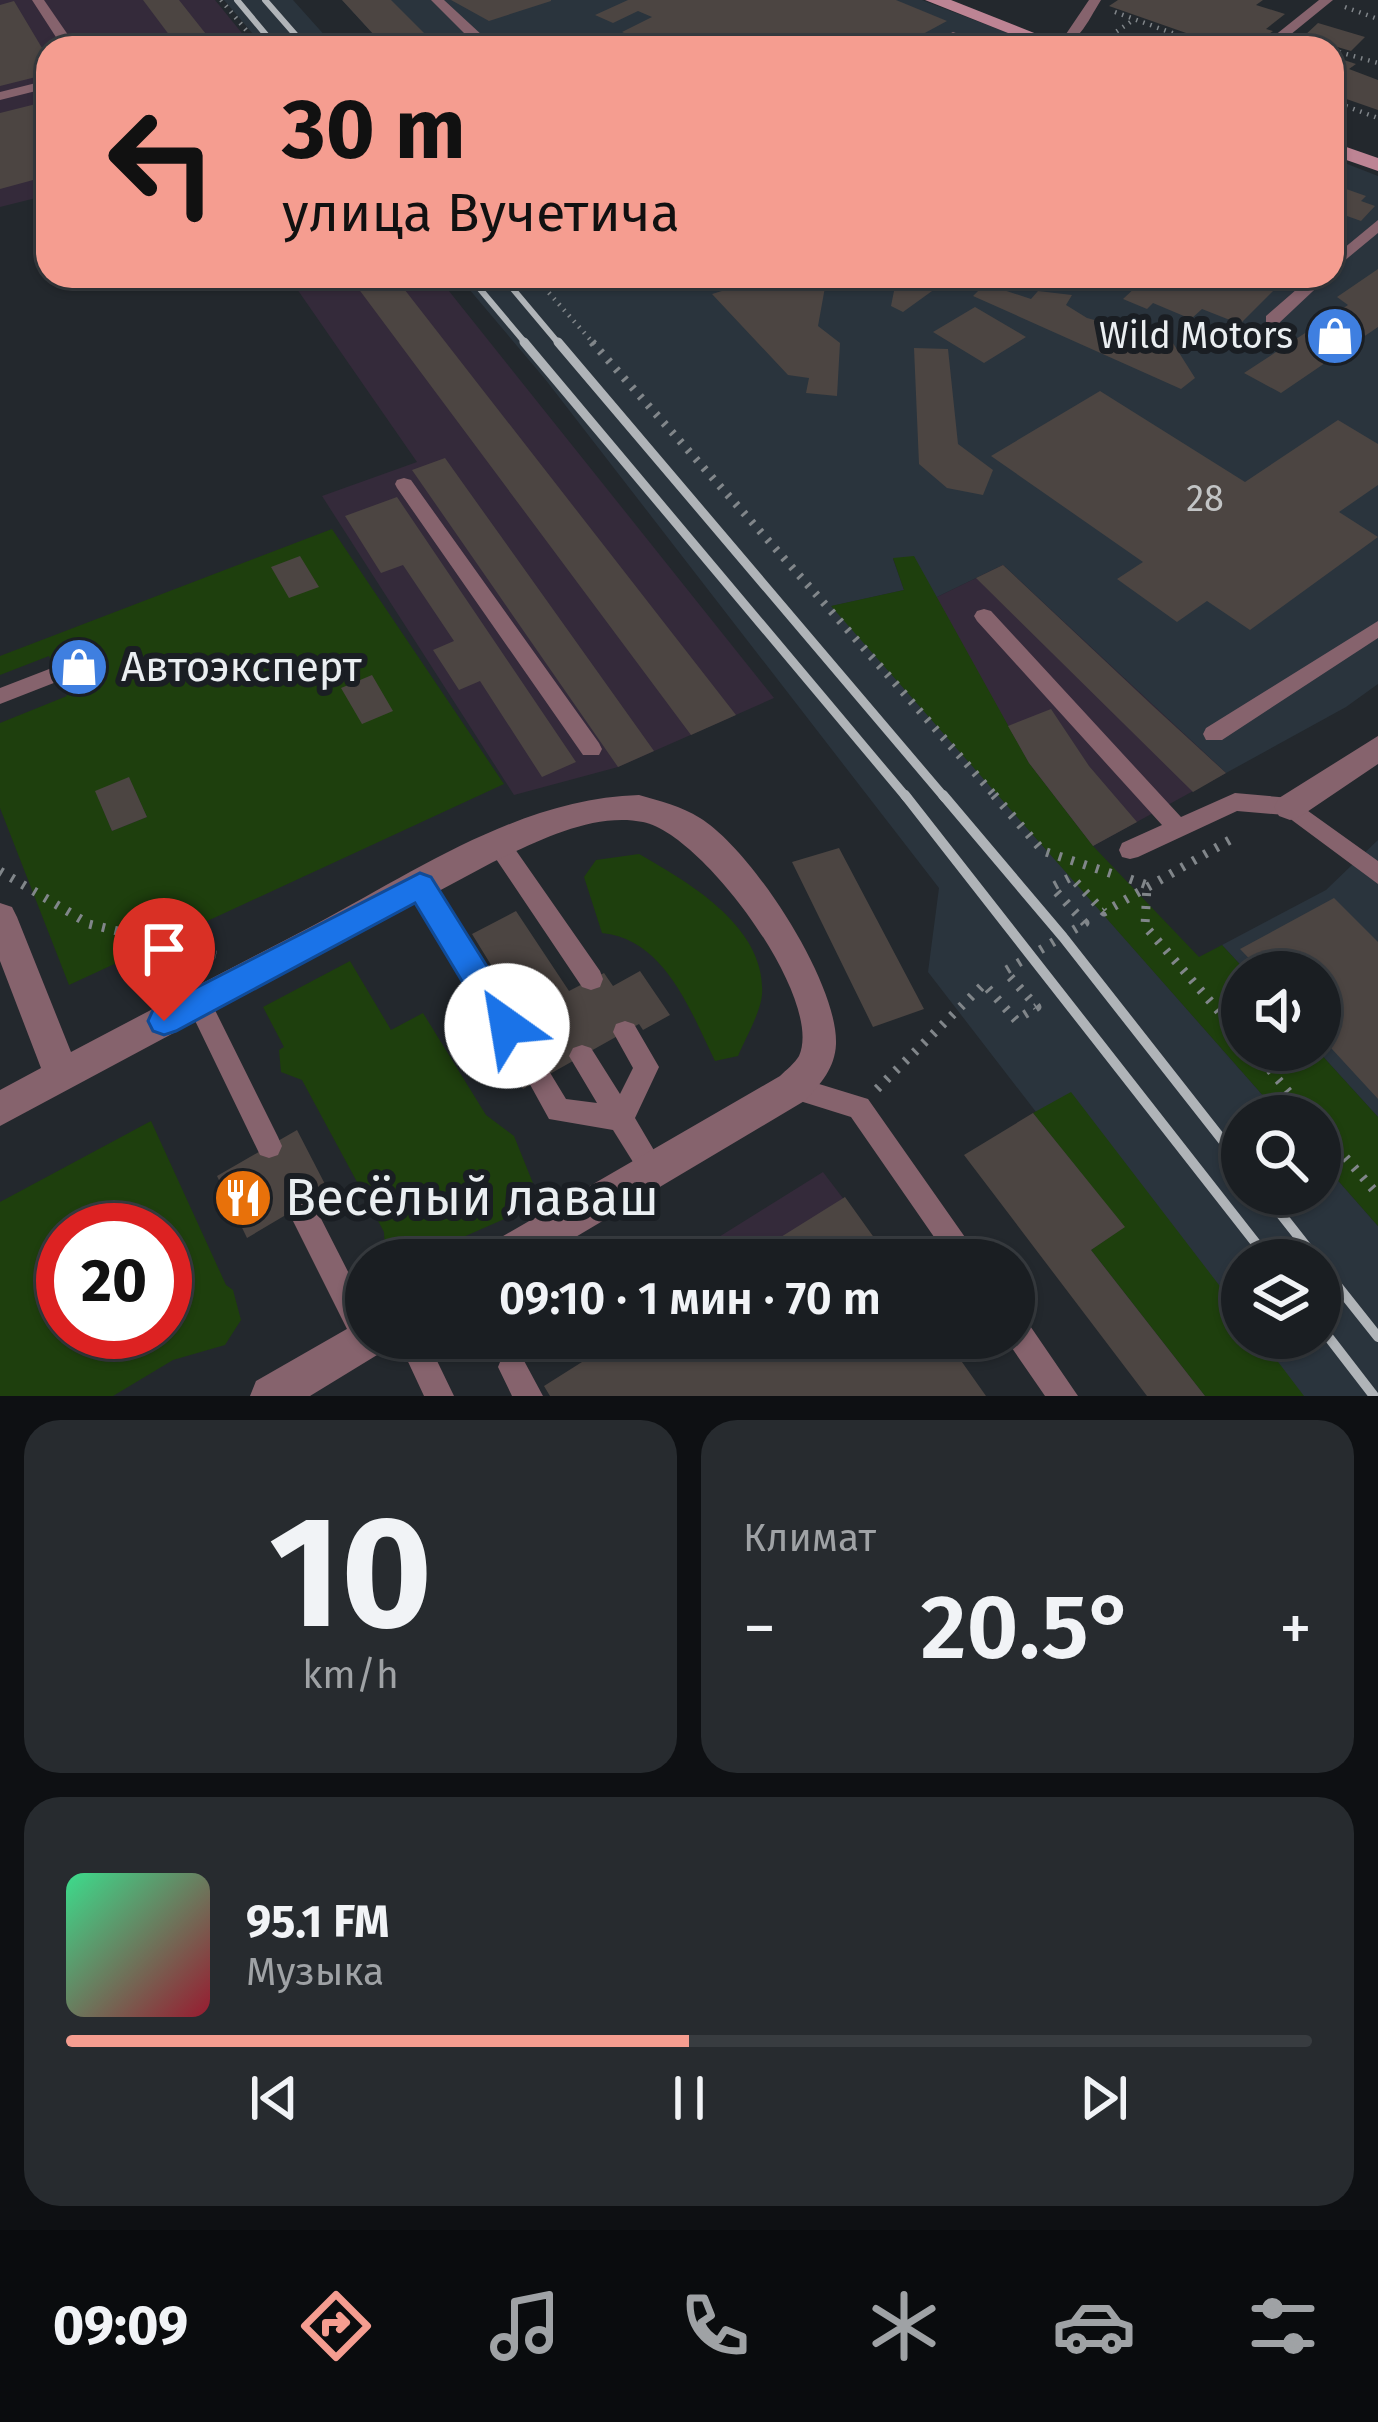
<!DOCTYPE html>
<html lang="ru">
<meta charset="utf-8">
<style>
:root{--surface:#1a1e22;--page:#272b2f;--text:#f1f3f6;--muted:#9fa2a5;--line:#383c40;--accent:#f59d90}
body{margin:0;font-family:"Fira Sans",sans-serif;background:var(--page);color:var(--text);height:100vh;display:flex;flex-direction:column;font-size:45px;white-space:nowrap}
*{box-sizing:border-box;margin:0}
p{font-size:39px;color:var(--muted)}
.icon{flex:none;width:66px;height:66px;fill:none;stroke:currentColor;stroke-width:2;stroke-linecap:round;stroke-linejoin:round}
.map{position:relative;height:1396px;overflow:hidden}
.side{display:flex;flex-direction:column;gap:24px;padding:24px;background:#0e1013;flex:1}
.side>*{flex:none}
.banner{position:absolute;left:36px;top:36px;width:1308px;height:252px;border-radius:36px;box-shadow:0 3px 9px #0004,0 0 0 3px var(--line);background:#f59d90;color:#111;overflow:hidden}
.controls{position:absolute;left:1221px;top:951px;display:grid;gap:24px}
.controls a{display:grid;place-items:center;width:120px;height:120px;border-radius:50%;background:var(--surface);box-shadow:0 3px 9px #0004,0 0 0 3px var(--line);font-size:60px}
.speed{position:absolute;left:36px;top:1203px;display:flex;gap:24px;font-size:60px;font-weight:700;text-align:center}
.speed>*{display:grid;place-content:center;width:156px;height:156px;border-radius:50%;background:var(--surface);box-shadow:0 3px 9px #0004,0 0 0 3px var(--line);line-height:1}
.speed .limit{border:18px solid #d22;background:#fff;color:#111}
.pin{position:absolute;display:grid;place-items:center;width:102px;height:102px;color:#fff;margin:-123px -51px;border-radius:50% 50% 50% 0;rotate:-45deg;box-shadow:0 0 12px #0007}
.pin .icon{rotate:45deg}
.me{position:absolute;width:132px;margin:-66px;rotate:328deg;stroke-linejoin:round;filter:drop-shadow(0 0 9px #0008)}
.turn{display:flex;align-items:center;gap:42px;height:252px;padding:0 48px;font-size:54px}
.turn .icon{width:156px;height:156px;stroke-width:2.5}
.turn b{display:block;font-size:84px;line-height:102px}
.big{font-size:90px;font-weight:600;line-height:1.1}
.side .tile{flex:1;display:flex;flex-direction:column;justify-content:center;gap:18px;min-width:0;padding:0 42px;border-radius:36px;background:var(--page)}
.side .dial{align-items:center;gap:0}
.dial b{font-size:156px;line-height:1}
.song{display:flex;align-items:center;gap:36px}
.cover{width:144px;height:144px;border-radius:18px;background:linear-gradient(135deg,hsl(150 70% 55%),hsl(350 70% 35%))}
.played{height:12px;border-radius:6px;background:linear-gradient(90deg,var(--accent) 50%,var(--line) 50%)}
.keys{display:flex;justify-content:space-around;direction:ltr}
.heat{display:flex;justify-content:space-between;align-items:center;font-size:66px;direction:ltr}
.side .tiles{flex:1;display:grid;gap:24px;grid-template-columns:1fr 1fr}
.tile:last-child{grid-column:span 2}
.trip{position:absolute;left:345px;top:1239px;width:690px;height:120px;border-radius:60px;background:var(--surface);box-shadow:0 3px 9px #0004,0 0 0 3px var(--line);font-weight:600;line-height:120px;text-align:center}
.tabs{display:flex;height:192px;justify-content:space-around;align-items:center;background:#0a0c0e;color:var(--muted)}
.tabs .icon{width:84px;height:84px}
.tabs .selected{color:var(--accent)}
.tabs b{font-size:54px;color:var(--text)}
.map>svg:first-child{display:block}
</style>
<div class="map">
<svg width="1378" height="1396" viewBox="0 0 1378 1396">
<rect width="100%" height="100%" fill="#23282d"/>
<path fill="#2a343d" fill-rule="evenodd" d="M 224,0 L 293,0 L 336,48 L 265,48 Z
M 342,0 L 922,0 L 1047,48 L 386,48 Z
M 1332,158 L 1378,176 L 1378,684 L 1346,707 L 1226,773 L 1003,565 L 935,598 L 914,557 L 893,559 L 904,590 L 832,606 L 1281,1116 L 1242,1116 L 1242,1194 L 1320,1194 L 1320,1160 L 1378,1226 L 1378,1396 L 1205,1396 L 1124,1226 L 928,972 L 939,888 L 545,379 L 458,276 L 1332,276 ZM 1242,1260 L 1320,1260 L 1320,1338 L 1242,1338 Z
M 1378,840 L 1378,1117 L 1317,1050 L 1320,972 L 1247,972 L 1222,945 L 1326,890 Z"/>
<path fill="#342a3a" d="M 0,0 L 215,0 L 254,48 L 48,48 L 48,195 L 0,207 Z
M 288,276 L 437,276 L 774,698 L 618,767 L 514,795 L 322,496 L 417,462 Z
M 1003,565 L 1226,773 L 1093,846 L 1029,763 L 935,598 Z
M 823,1172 L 890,1260 L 682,1260 Z"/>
<path fill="#1e3f0d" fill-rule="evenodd" d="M 332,529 L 504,784 L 69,985 L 0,808 L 0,723 L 67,696 L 49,656 L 0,675 L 0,656 ZM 129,778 L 147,817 L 112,831 L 96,792 Z
M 914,556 L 1029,763 L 1093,846 L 1199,957 L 1222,945 L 1247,972 L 1242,972 L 1242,1050 L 1317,1050 L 1378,1117 L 1378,1226 L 1320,1160 L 1320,1116 L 1281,1116 L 831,606 L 904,590 L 893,558 Z
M 639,854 C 688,882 767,927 762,995 C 760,1014 745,1039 738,1056 L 715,1061 C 691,1012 665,939 602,933 L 584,877 L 596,860 Z
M 350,961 L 391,1030 L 423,1013 L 486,1115 L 514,1136 L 541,1203 L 411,1260 L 399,1260 L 385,1249 L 384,1232 L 302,1080 L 281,1072 L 279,1050 L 284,1047 L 263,1007 Z
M 1071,1092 L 1242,1315 L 1242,1338 L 1260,1338 L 1304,1396 L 1205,1396 L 1091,1250 L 1124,1227 L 1033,1113 Z
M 151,1121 L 226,1285 L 233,1290 L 241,1320 L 225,1345 L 173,1360 L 113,1396 L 0,1396 L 0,1202 ZM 63,1230 L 165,1230 L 165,1332 L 63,1332 Z"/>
<path fill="#4c4542" d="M 143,0 L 179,0 L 217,48 L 179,48 Z
M 342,0 L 391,0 L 430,39 L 386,48 Z
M 451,0 L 551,0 L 551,1 L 489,21 Z
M 628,0 L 896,0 L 947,21 L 897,48 L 657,48 L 622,32 L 652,17 L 638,11 L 613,23 L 595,15 Z
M 1118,0 L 1263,0 L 1256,5 L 1285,14 L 1266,29 L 1273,31 L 1250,48 L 1229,48 L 1109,6 Z
M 14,1 L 48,58 L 48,74 L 0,86 L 0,5 Z
M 1318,23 L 1365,37 L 1351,51 L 1303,37 Z
M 1332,56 L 1356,64 L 1349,69 L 1378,80 L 1378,110 L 1332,94 Z
M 48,101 L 48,176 L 0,189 L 0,113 Z
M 1332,184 L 1366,196 L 1361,201 L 1375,206 L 1361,221 L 1347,216 L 1332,231 Z
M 1378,269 L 1378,327 L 1281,393 L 1244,373 L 1348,305 L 1337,297 Z
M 349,276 L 394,276 L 736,715 L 691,735 Z
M 735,276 L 827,276 L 818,326 L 840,343 L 837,396 L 806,393 L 809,378 L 788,375 L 712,294 L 735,287 Z
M 897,276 L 920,276 L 939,286 L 903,312 L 891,306 Z
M 1116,276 L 1288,276 L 1240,324 L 1202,309 L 1191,319 L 1153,303 L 1147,309 L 1123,299 L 1138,285 Z
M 985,284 L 1031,299 L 1038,291 L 1072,295 L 1066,305 L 1087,318 L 1171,340 L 1195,378 L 1181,389 L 973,296 Z
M 975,307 L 1026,337 L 984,363 L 933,332 Z
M 914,348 L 948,349 L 958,444 L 993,470 L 983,495 L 947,488 L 919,464 Z
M 1100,391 L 1245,482 L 1338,420 L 1378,444 L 1378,485 L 1339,512 L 1378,537 L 1250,630 L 1207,601 L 1177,622 L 1117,579 L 1143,562 L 991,456 Z
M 445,458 L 654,751 L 618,767 L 412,470 Z
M 397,497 L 576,762 L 542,777 L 480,681 L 459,690 L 433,650 L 454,641 L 403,565 L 381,573 L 345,516 Z
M 300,556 L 319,587 L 289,598 L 271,567 Z
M 1003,565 L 1154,707 L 1226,773 L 1193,792 L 976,578 Z
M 372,675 L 393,711 L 362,724 L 341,688 Z
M 1051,709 L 1089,766 L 1137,822 L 1093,846 L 1029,763 L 1008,726 Z
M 129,777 L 147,817 L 112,831 L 95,791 Z
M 839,848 L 924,1009 L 873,1027 L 792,862 Z
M 1334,898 L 1378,942 L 1378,1099 L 1320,1036 L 1320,972 L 1262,972 L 1240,949 Z
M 516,911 L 569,991 L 604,973 L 613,986 L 640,971 L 670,1015 L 643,1030 L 639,1024 L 523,1089 L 490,1035 L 523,1017 L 472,934 Z
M 1033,1113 L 1125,1227 L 1091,1250 L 1205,1396 L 1147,1396 L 964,1155 Z
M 297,1130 L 328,1190 L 247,1238 L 217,1176 Z
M 845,1197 L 890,1260 L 744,1260 Z
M 620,1338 L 945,1338 L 986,1396 L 550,1396 L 544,1386 Z"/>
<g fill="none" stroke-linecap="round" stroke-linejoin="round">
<path stroke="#81868a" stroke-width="4.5" stroke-dasharray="1.5 6" stroke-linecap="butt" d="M 221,0 L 261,48
M 1345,7 L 1378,19
M 1115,12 L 1202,44
M 1098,44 L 1135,19
M 1096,48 L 1212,47
M 1332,50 L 1378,63
M 1332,101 L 1378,118
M 534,276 L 595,345"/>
<path stroke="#81868a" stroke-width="8" stroke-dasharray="3 9" stroke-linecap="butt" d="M 592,342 L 997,798"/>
<path stroke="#81868a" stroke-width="9" stroke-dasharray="3 10" stroke-linecap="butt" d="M 994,795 L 1043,851 L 1116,875
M 0,871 L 89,924 L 216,955
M 1130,879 L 1147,885 L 1145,926 L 1242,1038
M 1253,1050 L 1309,1116
M 877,1089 L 984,984 L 1016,1020 L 1037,1007 L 1005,971 L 1085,923 L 1052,887 L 1071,877 L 1104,912 L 1235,837
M 1320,1128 L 1378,1195"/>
<path fill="#86636d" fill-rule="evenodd" d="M 32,0 L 44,0 L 77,48 L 63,48 Z
M 431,0 L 444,0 L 483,36 L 483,42 L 465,48 L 446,48 L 469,38 Z
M 1089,0 L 1101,0 C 1087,22 1078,48 1049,48 L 1064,37 Z
M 1319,0 L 1333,0 L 1274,48 L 1259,48 Z
M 953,32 L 989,45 L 991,48 L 972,48 L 954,41 L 940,48 L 923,48 Z
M 48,80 L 48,88 L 0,100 L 0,92 Z
M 1378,220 L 1378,233 L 1332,271 L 1332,258 Z
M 1060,276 L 1077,276 L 1060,289 L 1052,284 Z
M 1312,276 L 1329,276 L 1278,324 L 1266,324 L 1266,316 Z
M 404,478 L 411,480 L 599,743 L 602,749 L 599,755 L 583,755 L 397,488 L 395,484 L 397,480 Z
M 984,609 L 991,611 L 1181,817 L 1235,793 L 1290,798 L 1378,861 L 1378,884 L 1285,815 L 1237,811 L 1138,857 L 1130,859 L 1122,857 L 1119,850 L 1122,843 L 1162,825 L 977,621 L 974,616 L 977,611 Z
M 1378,621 L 1378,638 L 1222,740 L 1206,740 L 1203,734 L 1206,728 Z
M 57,666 L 67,674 L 64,679 L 0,704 L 0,688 Z
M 500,837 L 508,839 L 600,971 L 603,979 L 600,987 L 591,990 L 582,987 L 492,853 L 489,846 L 492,839 Z
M 420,876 L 428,879 L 516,1018 L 519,1026 L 516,1034 L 507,1037 L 498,1034 L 412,893 L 408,886 L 412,879 Z
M 198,991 L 207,994 L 278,1137 L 282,1146 L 278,1155 L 269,1158 L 260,1155 L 186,1002 L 189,994 Z
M 625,1021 L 634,1024 L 659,1067 L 635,1118 L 665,1169 L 661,1178 L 652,1182 L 643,1178 L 613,1130 L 549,1119 L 527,1079 L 531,1071 L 540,1067 L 549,1071 L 566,1099 L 597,1103 L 569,1056 L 573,1048 L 582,1045 L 591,1048 L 620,1094 L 633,1068 L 613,1032 L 616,1024 Z
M 793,1076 L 868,1099 L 981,1260 L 950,1260 L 851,1117 L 784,1096 L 780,1088 L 784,1080 Z
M 300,1193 L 310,1197 L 366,1307 L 366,1338 L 380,1338 L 376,1347 L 366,1351 L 356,1347 L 290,1215 L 286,1206 L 290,1197 Z
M 1014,1313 L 1024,1317 L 1078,1396 L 1045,1396 L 1005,1338 L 1014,1338 Z
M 397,1338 L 426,1338 L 454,1396 L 424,1396 Z
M 512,1353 L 522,1357 L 543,1396 L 512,1396 L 498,1367 L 502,1357 Z"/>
<path fill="#86636d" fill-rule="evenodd" d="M 1378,736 L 1378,764 L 1301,816 L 1290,820 L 1279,816 L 1274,807 L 1279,798 Z
M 639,795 C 660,801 681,806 700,818 C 752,850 838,982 836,1044 C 835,1068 821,1083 806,1100 L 537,1260 L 480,1260 L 486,1246 L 780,1076 C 786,1070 795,1063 799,1056 C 825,999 702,833 643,822 C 593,812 538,841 493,862 L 0,1126 L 0,1090 L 41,1068 L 0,961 L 0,903 L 12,907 L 17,917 L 71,1052 C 152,1009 234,967 316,924 C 416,871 522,798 639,795 Z
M 366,1318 L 366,1338 L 388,1338 L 382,1352 L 310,1396 L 250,1396 L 256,1381 Z"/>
<path fill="#bd8494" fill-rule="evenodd" d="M 925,0 L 951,0 L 1072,48 L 1046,48 Z
M 1332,142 L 1378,158 L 1378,171 L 1332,155 Z"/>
<path stroke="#b0b4b8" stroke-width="6" d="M 237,0 L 277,48
M 265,0 L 307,48
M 469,276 L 527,345
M 502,276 L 560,345"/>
<path stroke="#b0b4b8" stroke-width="9" d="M 524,342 L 907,798
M 558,342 L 945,798"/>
<path stroke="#b0b4b8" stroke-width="10" d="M 905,795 L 1269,1260
M 943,795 L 1063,937 L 1242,1165
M 1265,1194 L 1317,1260
M 1320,1264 L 1378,1337
M 1320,1326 L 1374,1396"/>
</g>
<path fill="#1a73e8" stroke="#114b97" stroke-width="3" d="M 420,873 L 431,877 L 518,1016 L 523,1026 L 518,1036 L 507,1040 L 495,1036 L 415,903 L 176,1031 L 164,1035 L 153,1031 L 148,1021 L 153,1010 Z"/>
<defs>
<symbol id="shop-disc" viewBox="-11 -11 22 22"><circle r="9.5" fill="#3f7fe0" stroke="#1a1e23"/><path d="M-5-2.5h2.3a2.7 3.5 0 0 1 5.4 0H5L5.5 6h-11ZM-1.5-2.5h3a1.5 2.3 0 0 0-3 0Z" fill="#fff"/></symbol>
<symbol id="restaurant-disc" viewBox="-11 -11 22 22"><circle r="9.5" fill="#e8710a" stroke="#1a1e23"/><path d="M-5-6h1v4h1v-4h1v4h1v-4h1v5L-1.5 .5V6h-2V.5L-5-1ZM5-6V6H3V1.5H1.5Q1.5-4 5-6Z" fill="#fff"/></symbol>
</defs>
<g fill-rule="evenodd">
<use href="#shop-disc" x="1302" y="303" width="66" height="66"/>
<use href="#shop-disc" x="46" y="634" width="66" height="66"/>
<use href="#restaurant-disc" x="210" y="1165" width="66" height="66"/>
</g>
<g text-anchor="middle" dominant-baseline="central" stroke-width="12" stroke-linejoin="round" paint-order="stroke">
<g font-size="36" fill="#eaeef1" stroke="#1a1e23" text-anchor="end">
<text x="1293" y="336">Wild Motors</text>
</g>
<g font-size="36" fill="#c2c4c5">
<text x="1205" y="499">28</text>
</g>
<g font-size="42" fill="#eaeef1" stroke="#1a1e23" text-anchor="start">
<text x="121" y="667">Автоэксперт</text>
</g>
<g font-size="51" fill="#eaeef1" stroke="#1a1e23" text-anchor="start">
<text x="285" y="1198">Весёлый лаваш</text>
</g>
</g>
</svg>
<div class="controls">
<a><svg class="icon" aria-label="sound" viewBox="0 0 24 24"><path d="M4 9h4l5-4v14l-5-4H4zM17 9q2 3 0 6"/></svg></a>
<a><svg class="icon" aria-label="search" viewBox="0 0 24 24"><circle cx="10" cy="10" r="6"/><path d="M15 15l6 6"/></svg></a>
<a><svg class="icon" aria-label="layers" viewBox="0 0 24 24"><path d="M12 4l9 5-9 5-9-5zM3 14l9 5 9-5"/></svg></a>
</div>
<div class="speed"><div class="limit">20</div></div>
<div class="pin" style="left:164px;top:1021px;background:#d93025"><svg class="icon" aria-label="arrive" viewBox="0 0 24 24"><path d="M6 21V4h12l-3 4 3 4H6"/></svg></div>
<svg class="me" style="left:507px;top:1026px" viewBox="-20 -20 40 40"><circle r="19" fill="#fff"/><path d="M0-13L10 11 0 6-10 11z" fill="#1a73e8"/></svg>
<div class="trip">09:10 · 1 мин · 70 m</div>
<div class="banner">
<div class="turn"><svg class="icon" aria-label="left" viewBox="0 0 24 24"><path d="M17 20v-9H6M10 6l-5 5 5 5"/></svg><div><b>30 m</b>улица Вучетича</div></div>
</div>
</div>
<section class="side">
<div class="tiles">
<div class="tile dial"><b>10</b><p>km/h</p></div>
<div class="tile"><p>Климат</p>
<div class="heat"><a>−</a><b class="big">20.5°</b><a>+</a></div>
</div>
<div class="tile">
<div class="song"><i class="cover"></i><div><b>95.1 FM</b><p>Музыка</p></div></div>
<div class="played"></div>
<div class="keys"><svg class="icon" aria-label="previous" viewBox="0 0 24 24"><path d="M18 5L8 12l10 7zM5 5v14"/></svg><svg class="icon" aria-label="pause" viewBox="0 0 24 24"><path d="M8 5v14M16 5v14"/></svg><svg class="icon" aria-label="next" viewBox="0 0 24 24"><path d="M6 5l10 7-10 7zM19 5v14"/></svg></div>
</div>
</div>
</section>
<nav class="tabs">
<b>09:09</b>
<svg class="icon selected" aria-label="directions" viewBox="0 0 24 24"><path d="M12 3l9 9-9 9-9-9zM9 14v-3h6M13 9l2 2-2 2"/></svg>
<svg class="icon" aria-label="music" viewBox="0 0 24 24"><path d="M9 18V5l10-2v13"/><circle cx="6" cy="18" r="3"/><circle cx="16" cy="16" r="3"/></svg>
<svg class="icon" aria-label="phone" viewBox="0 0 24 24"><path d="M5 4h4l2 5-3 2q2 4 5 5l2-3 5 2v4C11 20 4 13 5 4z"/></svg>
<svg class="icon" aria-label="climate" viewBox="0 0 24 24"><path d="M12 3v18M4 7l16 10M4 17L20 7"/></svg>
<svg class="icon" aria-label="car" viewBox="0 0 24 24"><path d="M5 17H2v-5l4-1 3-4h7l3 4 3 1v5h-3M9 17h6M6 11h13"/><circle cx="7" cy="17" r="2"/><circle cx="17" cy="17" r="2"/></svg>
<svg class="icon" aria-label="filters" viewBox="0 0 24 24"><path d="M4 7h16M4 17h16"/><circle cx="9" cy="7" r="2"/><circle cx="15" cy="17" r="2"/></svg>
</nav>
